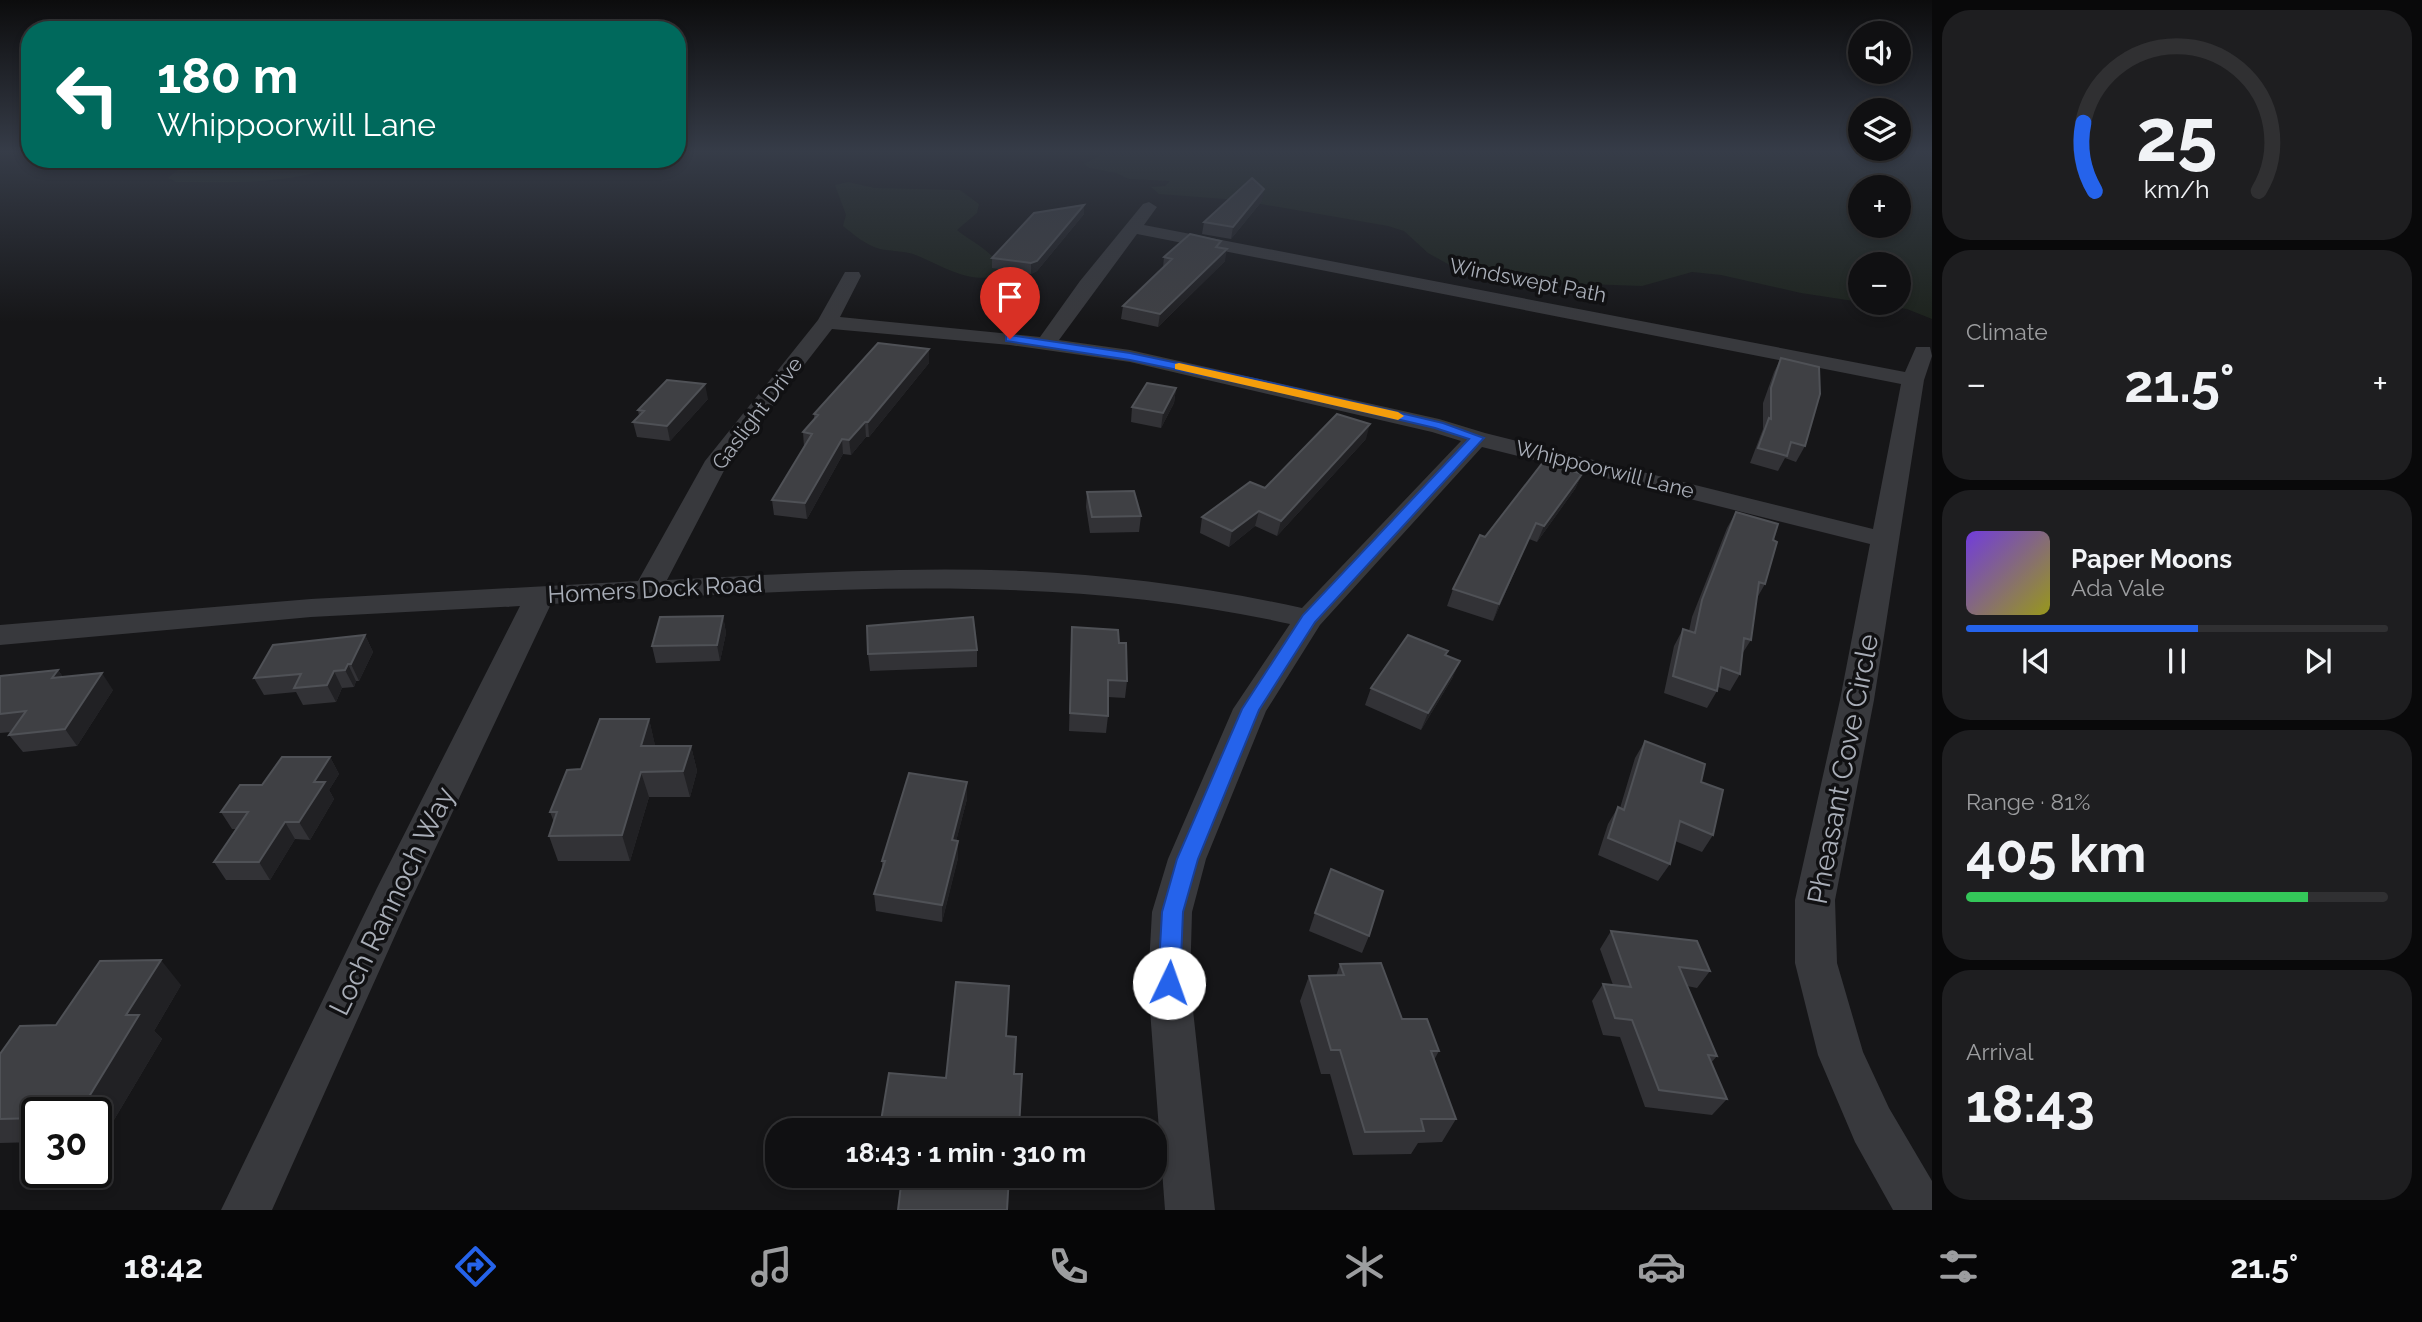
<!DOCTYPE html>
<meta charset="utf-8">
<style>
:root{--surface:#101012;--page:#1e1e20;--text:#f1f3f6;--muted:#9c9d9f;--line:#303032;--accent:#2563eb}
body{margin:0;font-family:Raleway,sans-serif;background:var(--page);color:var(--text);height:100vh;display:flex;flex-direction:column;font-size:26px;white-space:nowrap}
*{box-sizing:border-box;margin:0}
p{font-size:23px;color:var(--muted)}
.icon{flex:none;width:38px;height:38px;fill:none;stroke:currentColor;stroke-width:2;stroke-linecap:round;stroke-linejoin:round}
.map{position:relative;flex:1;overflow:hidden}
.details{display:flex;flex-direction:column;gap:10px;padding:10px;background:#09090a;width:490px}
.details>*{flex:none}
.top-card{position:absolute;left:21px;top:21px;width:665px;height:147px;border-radius:28px;box-shadow:0 4px 10px #0003,0 0 0 2px var(--line);background:#00695c;color:#fff;overflow:hidden}
.buttons{position:absolute;left:1848px;top:21px;display:grid;gap:14px}
.buttons a{display:grid;place-items:center;width:63px;height:63px;border-radius:50%;background:var(--surface);box-shadow:0 4px 10px #0003,0 0 0 2px var(--line);font-size:35px}
.speed{position:absolute;left:21px;top:1097px;display:flex;gap:14px;font-size:35px;font-weight:700;text-align:center}
.speed>*{display:grid;place-content:center;width:91px;height:91px;border-radius:50%;background:var(--surface);box-shadow:0 4px 10px #0003,0 0 0 2px var(--line);line-height:1}
.speed .limit{border:4px solid #111;border-radius:10px;background:#fff;color:#111}
.pin{position:absolute;display:grid;place-items:center;width:60px;height:60px;color:#fff;margin:-72px -30px;border-radius:50% 50% 50% 0;rotate:-45deg;box-shadow:0 0 7px #0007}
.pin .icon{rotate:45deg}
.me{position:absolute;width:77px;margin:-38px;rotate:3deg;stroke-linejoin:round;filter:drop-shadow(0 0 5px #0008)}
.turn{display:flex;align-items:center;gap:24px;height:147px;padding:0 21px;font-size:32px}
.turn .icon{width:91px;height:91px;stroke-width:2.5}
.turn b{display:block;font-size:49px;line-height:60px}
.big{font-size:52px;font-weight:700;line-height:1.1}
.details .widget{flex:1;display:flex;flex-direction:column;justify-content:center;gap:10px;min-width:0;padding:0 24px;border-radius:28px;background:var(--page)}
.details .dial{align-items:center;gap:0}
.dial svg{height:182px;overflow:visible;fill:none;stroke:var(--line);stroke-width:7;stroke-linecap:round;text-anchor:middle}
.dial text{fill:var(--text);stroke:none}
.song{display:flex;align-items:center;gap:21px}
.cover{width:84px;height:84px;border-radius:10px;background:linear-gradient(135deg,hsl(260 70% 55%),hsl(60 70% 35%))}
.played{height:7px;border-radius:4px;background:linear-gradient(90deg,var(--accent) 55%,var(--line) 55%)}
.keys{display:flex;justify-content:space-around;direction:ltr}
.heat{display:flex;justify-content:space-between;align-items:center;font-size:38px;direction:ltr}
.charge{height:10px;border-radius:5px;background:linear-gradient(90deg,#34c759 81%,var(--line) 0)}
.trip{position:absolute;left:765px;top:1118px;width:402px;height:70px;border-radius:28px;background:var(--surface);box-shadow:0 4px 10px #0003,0 0 0 2px var(--line);font-weight:700;line-height:70px;text-align:center}
.tabs{display:flex;height:112px;justify-content:space-around;align-items:center;background:#060607;color:var(--muted)}
.tabs .icon{width:49px;height:49px}
.tabs .active{color:var(--accent)}
.tabs b{font-size:32px;color:var(--text)}
main{display:flex;flex:1;min-height:0}
.map>svg:first-child{display:block}
</style>
<main>
<div class="map">
<svg width="1932" height="1210" viewBox="0 0 1932 1210">
<rect width="100%" height="100%" fill="#161618"/>
<path fill="#1d231d" fill-rule="evenodd" d="M 1106,152 L 1932,152 L 1932,319 L 1907,309 L 1866,303 L 1899,303 L 1899,264 L 1860,264 L 1860,302 L 1801,293 L 1721,275 L 1692,272 L 1642,286 L 1528,282 L 1464,273 L 1428,253 L 1404,231 L 1388,226 L 1238,200 L 1159,194 L 1151,187 L 1165,186 L 1170,181 L 1129,179 L 1116,173 L 1089,168 L 1084,164 ZM 1860,187 L 1899,187 L 1899,226 L 1860,226 Z
M 198,159 L 352,159 C 300,186 233,182 176,182 L 168,178 L 180,168 Z
M 848,182 L 875,188 L 960,190 L 979,204 L 977,213 L 957,230 C 972,243 998,252 1002,275 C 968,285 944,266 913,254 C 903,251 891,251 880,249 C 866,245 854,235 843,226 L 846,215 L 835,185 Z"/>
<g fill="none" stroke-linecap="round" stroke-linejoin="round">
<path fill="#38393d" fill-rule="evenodd" d="M 1149,202 L 1157,207 L 1144,225 L 1905,372 L 1916,347 L 1930,347 L 1932,356 L 1924,380 L 1874,700 L 1835,900 L 1837,963 L 1863,1052 L 1889,1108 L 1932,1181 L 1932,1210 L 1893,1210 L 1855,1142 L 1818,1055 L 1795,963 L 1795,900 L 1840,700 L 1870,544 L 1482,447 L 1320,625 L 1266,711 L 1206,859 L 1192,912 L 1190,983 L 1215,1210 L 1165,1210 L 1148,983 L 1152,912 L 1168,859 L 1233,709 L 1290,624 C 1048,569 796,591 551,604 L 411,900 L 272,1210 L 221,1210 L 377,888 L 520,606 L 311,617 L 0,645 L 0,625 L 311,599 L 638,581 L 705,461 L 818,320 L 845,272 L 859,272 L 861,276 L 840,317 L 1040,337 L 1080,281 L 1143,204 ZM 1137,234 L 1901,384 L 1873,529 L 1485,433 L 1439,419 L 1130,350 L 1059,340 ZM 832,329 L 1010,345 L 1130,362 L 1432,432 L 1461,441 L 1302,608 C 1212,588 1116,575 1023,571 C 905,566 785,574 667,580 L 728,463 Z"/>
</g>
<path fill="#323236" d="M 1262,201 L 1231,239 L 1202,234 L 1204,222 Z
M 1084,205 L 1084,214 L 1037,271 L 1031,274 L 992,268 L 992,258 Z
M 1220,248 L 1225,261 L 1158,327 L 1121,319 L 1123,306 L 1163,268 L 1164,257 Z
M 929,349 L 929,363 L 869,437 L 866,437 L 851,455 L 843,454 L 807,519 L 774,515 L 772,500 L 804,447 L 803,432 L 814,419 L 814,414 Z
M 1781,358 L 1805,446 L 1796,462 L 1785,458 L 1778,471 L 1750,463 L 1763,429 L 1763,403 L 1774,372 Z
M 1176,388 L 1174,403 L 1161,428 L 1131,422 L 1132,407 Z
M 708,399 L 670,441 L 637,437 L 633,422 L 639,416 L 638,410 Z
M 1366,439 L 1277,536 L 1255,526 L 1229,547 L 1200,533 L 1202,517 Z
M 1582,474 L 1575,489 L 1537,542 L 1529,539 L 1493,621 L 1447,606 L 1453,589 L 1485,537 Z
M 1087,492 L 1141,516 L 1139,532 L 1090,533 L 1086,507 Z
M 1736,512 L 1773,540 L 1765,584 L 1757,598 L 1751,640 L 1742,654 L 1740,674 L 1730,691 L 1718,687 L 1717,691 L 1707,708 L 1664,693 L 1674,646 L 1683,629 L 1689,631 L 1692,617 L 1727,528 Z
M 723,616 L 726,633 L 720,661 L 656,663 L 652,646 Z
M 1072,627 L 1127,681 L 1125,698 L 1108,697 L 1108,716 L 1106,733 L 1069,731 Z
M 365,635 L 373,652 L 359,681 L 356,681 L 354,687 L 342,688 L 336,702 L 303,705 L 296,692 L 264,695 L 254,678 Z
M 977,650 L 977,667 L 870,671 L 868,654 Z
M 1448,651 L 1446,655 L 1453,677 L 1421,730 L 1365,705 L 1371,688 Z
M 58,670 L 63,677 L 113,690 L 77,746 L 23,752 L 9,735 L 11,732 L 0,733 L 0,676 Z
M 649,719 L 655,746 L 691,746 L 697,771 L 690,797 L 649,797 L 630,861 L 558,861 L 549,836 L 554,822 L 550,812 L 581,769 Z
M 1645,741 L 1701,782 L 1713,835 L 1702,852 L 1675,841 L 1670,864 L 1658,881 L 1598,855 L 1608,824 L 1618,807 L 1620,808 L 1635,758 Z
M 330,757 L 339,774 L 329,790 L 334,799 L 310,840 L 295,839 L 270,880 L 226,880 L 214,862 L 236,829 L 232,829 L 221,812 L 262,785 Z
M 967,782 L 967,799 L 956,841 L 958,858 L 942,922 L 876,911 L 874,894 L 882,868 L 882,861 Z
M 1315,913 L 1369,936 L 1362,953 L 1309,931 Z
M 1611,931 L 1710,971 L 1697,988 L 1687,986 L 1717,1056 L 1711,1063 L 1727,1099 L 1712,1115 L 1645,1107 L 1620,1037 L 1603,1035 L 1592,1001 L 1603,984 L 1613,985 L 1600,949 Z
M 1340,964 L 1439,1051 L 1434,1060 L 1456,1119 L 1442,1142 L 1418,1143 L 1411,1154 L 1353,1155 L 1330,1074 L 1321,1074 L 1300,1001 L 1309,976 L 1336,976 Z
M 181,985 L 154,1031 L 162,1039 L 102,1140 L 96,1140 L 96,1113 L 37,1113 L 37,1142 L 0,1143 L 0,1054 L 56,1025 Z
M 1007,1036 L 1014,1074 L 1022,1074 L 1019,1130 L 882,1130 L 881,1121 L 946,1078 Z"/>
<path fill="#212124" d="M 1264,189 L 1262,201 L 1231,239 L 1233,227 Z
M 1084,205 L 1084,214 L 1037,271 L 1031,274 L 1031,263 Z
M 1227,249 L 1225,261 L 1158,327 L 1160,314 Z
M 929,349 L 929,363 L 869,437 L 868,422 Z
M 705,384 L 708,399 L 670,441 L 667,426 Z
M 1176,388 L 1174,403 L 1161,428 L 1163,413 Z
M 865,422 L 866,437 L 851,455 L 849,440 Z
M 1370,424 L 1366,439 L 1277,536 L 1281,521 Z
M 842,439 L 843,454 L 807,519 L 805,503 Z
M 1582,474 L 1575,489 L 1537,542 L 1544,526 Z
M 1259,511 L 1255,526 L 1229,547 L 1232,531 Z
M 1536,523 L 1529,539 L 1493,621 L 1499,604 Z
M 723,616 L 726,633 L 720,661 L 717,645 Z
M 365,635 L 373,652 L 359,681 L 351,664 Z
M 1460,661 L 1453,677 L 1421,730 L 1428,713 Z
M 348,664 L 356,681 L 354,687 L 345,670 Z
M 58,670 L 70,687 L 52,678 Z
M 334,671 L 342,688 L 336,702 L 327,685 Z
M 102,673 L 113,690 L 77,746 L 65,729 Z
M 649,719 L 655,745 L 648,771 L 641,746 Z
M 691,746 L 697,771 L 690,797 L 683,771 Z
M 330,757 L 339,774 L 329,790 L 334,799 L 310,840 L 299,822 L 314,782 Z
M 641,772 L 649,797 L 630,861 L 622,835 Z
M 967,782 L 967,799 L 952,857 L 952,840 Z
M 285,822 L 295,839 L 270,880 L 259,862 Z
M 958,841 L 958,858 L 942,922 L 942,905 Z
M 161,960 L 181,985 L 154,1031 L 162,1039 L 102,1140 L 96,1135 L 96,1113 L 79,1113 L 126,1015 Z"/>
<path fill="#3f4044" stroke="#4f5156" stroke-width="2" d="M 1252,178 L 1264,189 L 1233,227 L 1204,222 Z
M 1084,205 L 1037,261 L 1031,263 L 992,258 L 1034,213 Z
M 1190,234 L 1221,241 L 1216,247 L 1227,249 L 1160,314 L 1123,306 L 1172,259 L 1164,257 Z
M 878,343 L 929,349 L 868,422 L 865,422 L 849,440 L 842,439 L 805,503 L 772,500 L 812,434 L 803,432 L 818,415 L 814,414 Z
M 1781,358 L 1819,367 L 1820,394 L 1805,446 L 1791,442 L 1787,456 L 1758,448 L 1769,418 L 1771,419 L 1771,388 Z
M 667,380 L 705,384 L 667,426 L 633,422 L 644,411 L 638,410 Z
M 1147,383 L 1176,388 L 1163,413 L 1132,407 Z
M 1337,414 L 1370,424 L 1281,521 L 1259,511 L 1232,531 L 1202,517 L 1250,482 L 1265,488 Z
M 1544,461 L 1582,474 L 1544,526 L 1536,523 L 1499,604 L 1453,589 L 1480,535 L 1485,537 Z
M 1134,491 L 1141,516 L 1092,517 L 1087,492 Z
M 1736,512 L 1778,524 L 1773,540 L 1777,542 L 1765,584 L 1759,582 L 1751,640 L 1744,638 L 1740,674 L 1721,667 L 1717,691 L 1673,676 L 1683,629 L 1695,633 L 1702,600 Z
M 723,616 L 717,645 L 652,646 L 660,617 Z
M 973,617 L 977,650 L 868,654 L 867,626 Z
M 1072,627 L 1118,630 L 1119,643 L 1126,643 L 1127,681 L 1108,680 L 1108,716 L 1070,713 Z
M 365,635 L 351,664 L 348,664 L 345,670 L 334,671 L 327,685 L 294,688 L 301,674 L 254,678 L 273,645 Z
M 1408,635 L 1448,651 L 1445,655 L 1460,661 L 1428,713 L 1371,688 Z
M 58,670 L 52,678 L 102,673 L 65,729 L 9,735 L 26,711 L 0,714 L 0,676 Z
M 600,719 L 649,719 L 641,746 L 691,746 L 683,771 L 641,772 L 622,835 L 549,836 L 557,812 L 550,812 L 567,770 L 581,769 Z
M 1645,741 L 1705,764 L 1701,782 L 1723,790 L 1713,835 L 1680,821 L 1670,864 L 1608,838 L 1618,807 L 1624,810 Z
M 282,757 L 330,757 L 314,782 L 325,782 L 299,822 L 285,822 L 259,862 L 214,862 L 248,812 L 221,812 L 240,785 L 262,785 Z
M 909,773 L 967,782 L 952,840 L 958,841 L 942,905 L 874,894 L 885,861 L 882,861 Z
M 1331,869 L 1383,891 L 1369,936 L 1315,913 Z
M 1611,931 L 1697,941 L 1710,971 L 1679,967 L 1717,1056 L 1708,1055 L 1727,1099 L 1659,1090 L 1632,1020 L 1615,1018 L 1603,984 L 1631,987 Z
M 161,960 L 126,1015 L 139,1015 L 79,1113 L 37,1113 L 37,1118 L 0,1119 L 0,1054 L 20,1026 L 56,1025 L 100,961 Z
M 1381,963 L 1402,1019 L 1427,1019 L 1439,1051 L 1431,1051 L 1456,1119 L 1421,1119 L 1424,1131 L 1365,1132 L 1340,1050 L 1331,1050 L 1309,976 L 1344,975 L 1340,964 Z
M 956,982 L 1009,986 L 1006,1036 L 1016,1037 L 1014,1074 L 1022,1074 L 1019,1128 L 1011,1127 L 1011,1130 L 940,1130 L 941,1126 L 881,1121 L 889,1073 L 946,1078 Z
M 932,1176 L 1009,1176 L 1007,1210 L 898,1210 L 902,1177 L 931,1181 Z"/>
<linearGradient id="sky" x2="0" y2="1"><stop stop-color="#0c0c0d"/><stop offset="0.47" stop-color="#363c48"/><stop offset="1" stop-color="#363c48" stop-opacity="0"/></linearGradient>
<rect width="1932" height="322" fill="url(#sky)"/>
<path fill="#2563eb" stroke="#184099" stroke-width="2" d="M 1010,335 L 1130,353 L 1259,380 L 1443,423 L 1484,438 L 1315,622 L 1259,710 L 1198,859 L 1183,912 L 1180,983 L 1177,990 L 1169,993 L 1161,990 L 1158,983 L 1162,912 L 1177,859 L 1242,709 L 1303,615 L 1469,439 L 1435,428 L 1259,387 L 1130,360 L 1006,341 L 1006,336 Z"/>
<path fill="#f59e0b" d="M 1179,363 L 1398,412 L 1404,416 L 1398,420 L 1175,369 L 1175,364 Z"/>
<g text-anchor="middle" dominant-baseline="central" stroke-width="7" stroke-linejoin="round" paint-order="stroke">
<g font-size="21" fill="#a9aeb8" stroke="#111113">
<text transform="translate(1528 280) rotate(11)">Windswept Path</text>
<text transform="translate(757 413) rotate(-53)">Gaslight Drive</text>
<text transform="translate(1605 469) rotate(14)">Whippoorwill Lane</text>
</g>
<g font-size="24" fill="#a9aeb8" stroke="#111113">
<text transform="translate(655 589) rotate(-3)">Homers Dock Road</text>
</g>
<g font-size="28" fill="#a9aeb8" stroke="#111113">
<text transform="translate(1843 769) rotate(-79)">Pheasant Cove Circle</text>
<text transform="translate(392 901) rotate(-64)">Loch Rannoch Way</text>
</g>
</g>
</svg>
<div class="buttons">
<a><svg class="icon" aria-label="sound" viewBox="0 0 24 24"><path d="M4 9h4l5-4v14l-5-4H4zM17 9q2 3 0 6"/></svg></a>
<a><svg class="icon" aria-label="layers" viewBox="0 0 24 24"><path d="M12 4l9 5-9 5-9-5zM3 14l9 5 9-5"/></svg></a>
<a>+</a>
<a>−</a>
</div>
<div class="speed"><div class="limit">30</div></div>
<div class="pin" style="left:1010px;top:339px;background:#d93025"><svg class="icon" aria-label="arrive" viewBox="0 0 24 24"><path d="M6 21V4h12l-3 4 3 4H6"/></svg></div>
<svg class="me" style="left:1169px;top:983px" viewBox="-20 -20 40 40"><circle r="19" fill="#fff"/><path d="M0-13L10 11 0 6-10 11z" fill="#2563eb"/></svg>
<div class="trip">18:43 · 1 min · 310 m</div>
<div class="top-card">
<div class="turn"><svg class="icon" aria-label="left" viewBox="0 0 24 24"><path d="M17 20v-9H6M10 6l-5 5 5 5"/></svg><div><b>180 m</b>Whippoorwill Lane</div></div>
</div>
</div>
<section class="details">
<div class="widget dial"><svg viewBox="0 0 100 80">
<path d="M14 69A42 42 0 1 1 86 69"/>
<path d="M14 69A42 42 0 0 1 9 39" stroke="#2563eb"/>
<text x="50" y="56" font-size="32" font-weight="700">25</text>
<text x="50" y="72" font-size="11">km/h</text>
</svg></div>
<div class="widget"><p>Climate</p>
<div class="heat"><a>−</a><b class="big">21.5°</b><a>+</a></div>
</div>
<div class="widget">
<div class="song"><i class="cover"></i><div><b>Paper Moons</b><p>Ada Vale</p></div></div>
<div class="played"></div>
<div class="keys"><svg class="icon" aria-label="previous" viewBox="0 0 24 24"><path d="M18 5L8 12l10 7zM5 5v14"/></svg><svg class="icon" aria-label="pause" viewBox="0 0 24 24"><path d="M8 5v14M16 5v14"/></svg><svg class="icon" aria-label="next" viewBox="0 0 24 24"><path d="M6 5l10 7-10 7zM19 5v14"/></svg></div>
</div>
<div class="widget"><p>Range · 81%</p><b class="big">405 km</b><div class="charge"></div></div>
<div class="widget"><p>Arrival</p><b class="big">18:43</b></div>
</section>
</main>
<nav class="tabs">
<b>18:42</b>
<svg class="icon active" aria-label="directions" viewBox="0 0 24 24"><path d="M12 3l9 9-9 9-9-9zM9 14v-3h6M13 9l2 2-2 2"/></svg>
<svg class="icon" aria-label="music" viewBox="0 0 24 24"><path d="M9 18V5l10-2v13"/><circle cx="6" cy="18" r="3"/><circle cx="16" cy="16" r="3"/></svg>
<svg class="icon" aria-label="phone" viewBox="0 0 24 24"><path d="M5 4h4l2 5-3 2q2 4 5 5l2-3 5 2v4C11 20 4 13 5 4z"/></svg>
<svg class="icon" aria-label="climate" viewBox="0 0 24 24"><path d="M12 3v18M4 7l16 10M4 17L20 7"/></svg>
<svg class="icon" aria-label="car" viewBox="0 0 24 24"><path d="M5 17H2v-5l4-1 3-4h7l3 4 3 1v5h-3M9 17h6M6 11h13"/><circle cx="7" cy="17" r="2"/><circle cx="17" cy="17" r="2"/></svg>
<svg class="icon" aria-label="filters" viewBox="0 0 24 24"><path d="M4 7h16M4 17h16"/><circle cx="9" cy="7" r="2"/><circle cx="15" cy="17" r="2"/></svg>
<b>21.5°</b>
</nav>
